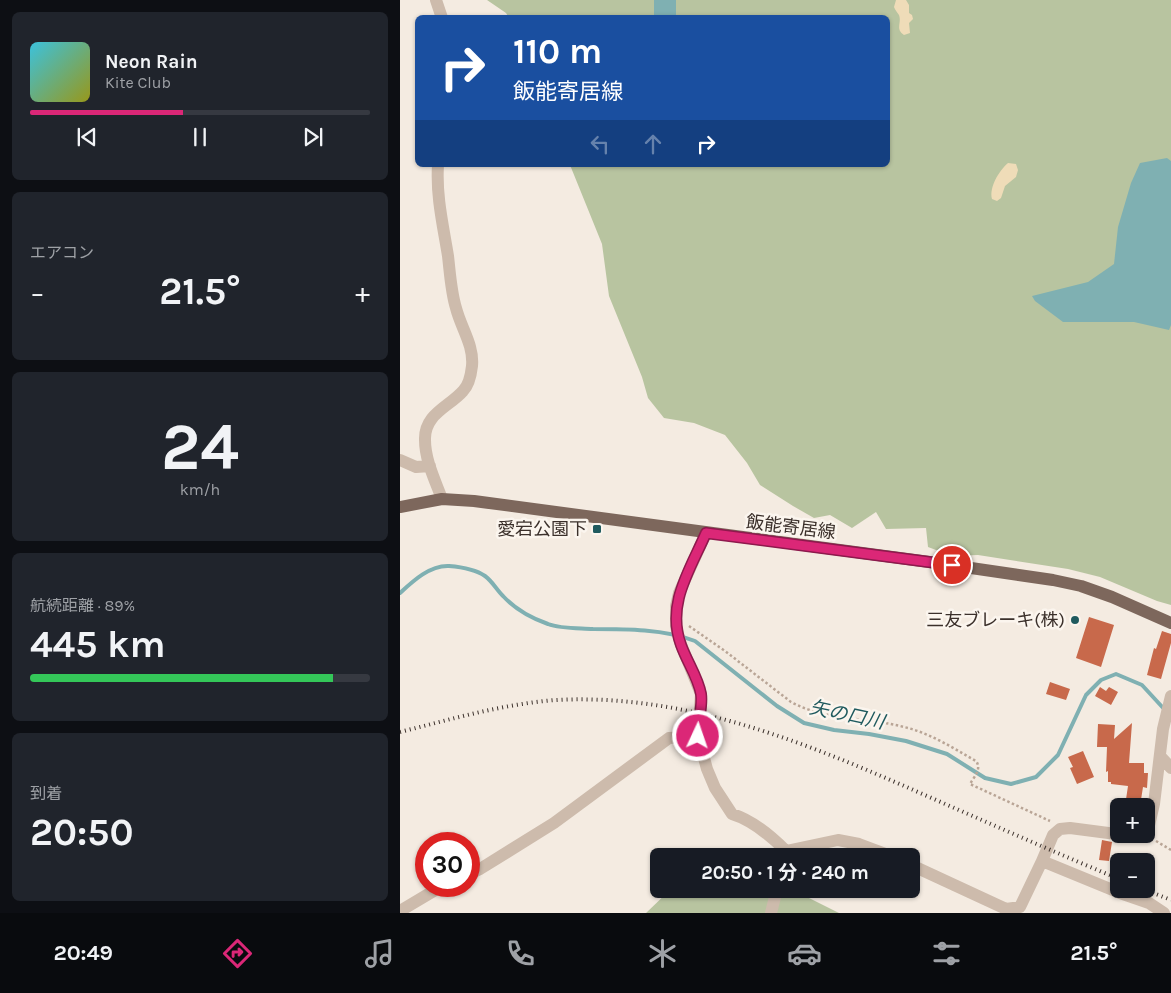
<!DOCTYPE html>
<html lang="ja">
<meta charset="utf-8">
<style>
:root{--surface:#171b24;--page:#20242c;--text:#f1f3f6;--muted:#9ea1a6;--line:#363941;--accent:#db2777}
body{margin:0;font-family:Karla,"Noto Sans JP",sans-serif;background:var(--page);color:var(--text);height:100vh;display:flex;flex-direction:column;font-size:19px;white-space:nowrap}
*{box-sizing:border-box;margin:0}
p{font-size:16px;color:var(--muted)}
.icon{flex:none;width:28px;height:28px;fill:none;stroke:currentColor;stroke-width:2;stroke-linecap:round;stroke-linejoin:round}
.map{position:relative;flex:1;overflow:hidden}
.sheet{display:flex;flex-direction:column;gap:12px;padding:12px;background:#0d0f14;width:400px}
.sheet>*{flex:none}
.top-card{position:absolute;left:15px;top:15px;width:475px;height:152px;border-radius:8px;box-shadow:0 1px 4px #0004;background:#1a4fa0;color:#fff;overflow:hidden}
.tools{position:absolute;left:710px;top:798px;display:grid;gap:10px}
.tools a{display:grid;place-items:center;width:45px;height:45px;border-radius:8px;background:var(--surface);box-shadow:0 1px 4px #0004;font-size:25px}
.speed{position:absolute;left:15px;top:832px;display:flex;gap:10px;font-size:25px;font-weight:700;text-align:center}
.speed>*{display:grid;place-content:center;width:65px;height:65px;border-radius:50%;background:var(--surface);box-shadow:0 1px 4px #0004;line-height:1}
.speed .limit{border:8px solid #d22;background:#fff;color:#111}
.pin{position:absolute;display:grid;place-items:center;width:42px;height:42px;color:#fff;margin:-21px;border:2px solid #fff;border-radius:50%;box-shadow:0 1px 5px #0007}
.me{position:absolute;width:55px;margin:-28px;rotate:3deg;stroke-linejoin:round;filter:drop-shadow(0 0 4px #0008)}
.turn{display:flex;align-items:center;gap:18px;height:105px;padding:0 15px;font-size:22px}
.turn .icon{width:65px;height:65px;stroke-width:2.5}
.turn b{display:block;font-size:35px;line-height:42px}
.lanes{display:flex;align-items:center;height:48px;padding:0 15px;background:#0003;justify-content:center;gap:25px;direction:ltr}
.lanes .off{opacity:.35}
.big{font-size:38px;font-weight:700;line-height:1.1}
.sheet .widget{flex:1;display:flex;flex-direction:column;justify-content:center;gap:8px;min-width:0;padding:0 18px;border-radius:8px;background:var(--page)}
.sheet .dial{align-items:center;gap:0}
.dial b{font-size:65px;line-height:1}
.song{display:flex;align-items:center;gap:15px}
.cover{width:60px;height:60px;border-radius:8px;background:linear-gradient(135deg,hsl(190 70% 55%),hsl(60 70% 35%))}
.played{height:5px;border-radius:2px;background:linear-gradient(90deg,var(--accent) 45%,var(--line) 45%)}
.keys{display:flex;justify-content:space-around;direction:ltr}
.heat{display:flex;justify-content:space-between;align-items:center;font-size:28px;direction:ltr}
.charge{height:8px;border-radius:4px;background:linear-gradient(90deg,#34c759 89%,var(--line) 0)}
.trip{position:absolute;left:250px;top:848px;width:270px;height:50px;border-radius:8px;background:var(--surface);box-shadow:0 1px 4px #0004;font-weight:700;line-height:50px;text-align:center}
.tabs{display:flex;height:80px;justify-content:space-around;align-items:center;background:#090b0e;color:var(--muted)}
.tabs .icon{width:35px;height:35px}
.tabs .current{color:var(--accent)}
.tabs b{font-size:22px;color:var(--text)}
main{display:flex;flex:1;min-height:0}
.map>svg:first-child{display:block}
</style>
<main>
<section class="sheet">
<div class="widget">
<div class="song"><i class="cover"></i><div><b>Neon Rain</b><p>Kite Club</p></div></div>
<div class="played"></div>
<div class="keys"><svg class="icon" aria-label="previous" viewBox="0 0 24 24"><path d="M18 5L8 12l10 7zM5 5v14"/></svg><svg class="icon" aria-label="pause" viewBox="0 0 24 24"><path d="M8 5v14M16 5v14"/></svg><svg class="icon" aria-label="next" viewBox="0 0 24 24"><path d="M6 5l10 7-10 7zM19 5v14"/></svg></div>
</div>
<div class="widget"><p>エアコン</p>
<div class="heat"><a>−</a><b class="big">21.5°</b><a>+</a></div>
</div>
<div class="widget dial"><b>24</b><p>km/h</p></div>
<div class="widget"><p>航続距離 · 89%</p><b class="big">445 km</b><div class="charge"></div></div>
<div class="widget"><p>到着</p><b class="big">20:50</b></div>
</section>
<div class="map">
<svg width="771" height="913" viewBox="0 0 771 913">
<rect width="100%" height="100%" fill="#f4ebe1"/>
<path fill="#b8c4a0" d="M 87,0 L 771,0 L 771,605 L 757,601 L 700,577 L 668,569 L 578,555 L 552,556 L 528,547 L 526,528 L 486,529 L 476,512 L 452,528 L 430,515 L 414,518 L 393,506 L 360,485 L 347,463 L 325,435 L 294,423 L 264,418 L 248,398 L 242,377 L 209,296 L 202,244 L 170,165 L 488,165 L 488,18 L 109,18 L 106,13 Z
M 271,889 L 391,889 L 439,913 L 246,913 Z"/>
<path fill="#efdcb8" d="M 496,0 L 506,0 L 509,5 L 509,13 L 512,15 L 513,19 L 509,23 L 510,33 L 504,35 C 495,29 502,23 499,15 C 497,12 495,10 494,7 Z
M 608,163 L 616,164 L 618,170 L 616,177 L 605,186 L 601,198 L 597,201 L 592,199 C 589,187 599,171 608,163 Z"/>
<path fill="#7fb0b2" d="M 254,0 L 276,0 L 276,17 L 254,17 Z
M 767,158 L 771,161 L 771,325 L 769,330 L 734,322 L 663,322 L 635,301 L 632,296 L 688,282 L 714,264 L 718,227 L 731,183 L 740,163 Z"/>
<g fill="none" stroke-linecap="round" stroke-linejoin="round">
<path stroke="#7fb0b2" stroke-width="4" d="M 0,593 C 13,581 30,565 49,566 C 61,567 75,569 85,576 C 92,581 97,590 103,596 C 115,609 131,618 148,624 C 161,629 179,628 193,629 C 225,629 265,629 295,641 L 377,706 L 404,723 L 434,730 L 469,734 L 506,741 L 547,754 L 585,778 L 611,784 L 636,777 L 658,755 L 686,695 L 701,680 L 716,674 L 742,685 L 765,710"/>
</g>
<path fill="#c8694b" d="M 689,617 L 714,625 L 701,667 L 676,658 Z
M 762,631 L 771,634 L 771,643 L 761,679 L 747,675 L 754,648 L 756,649 Z
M 650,682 L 670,689 L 666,700 L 646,694 Z
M 700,687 L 706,691 L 709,687 L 718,692 L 711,705 L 695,696 Z
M 732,723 L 729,763 L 744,763 L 744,773 L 748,773 L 747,788 L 743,787 L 740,806 L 725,806 L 728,786 L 711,784 L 711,782 L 708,782 L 708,771 L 706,772 L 707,747 L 697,747 L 698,724 L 715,725 L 714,739 Z
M 683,751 L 694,777 L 677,784 L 670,768 L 673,767 L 668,757 Z
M 702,840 L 712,842 L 709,861 L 699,860 Z"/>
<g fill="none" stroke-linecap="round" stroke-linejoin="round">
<path stroke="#b9a596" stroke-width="2.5" stroke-dasharray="2.5 2.5" stroke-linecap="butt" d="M 289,626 L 325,651 L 391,702 C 427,721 466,717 504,727 C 530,733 553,748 576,761 C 582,769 574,777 570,784 L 650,821
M 756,841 L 771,850"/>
<path stroke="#cdbbac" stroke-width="12" d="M 36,0 L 42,18
M 38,165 C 36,196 43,225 48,256 C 50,273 51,292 56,308 C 61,328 74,345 72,366 C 71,375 69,385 63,391 C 49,407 24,414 25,440 C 25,460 35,480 42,499
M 0,460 L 16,467 L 30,466
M 306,533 L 279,593 L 276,606 L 276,626 L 280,642 L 301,694 L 298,736 L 307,769 L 315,788 L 332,814 C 352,820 371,836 386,851 L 438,840 L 459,844 L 491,856
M 760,756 L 771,768
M 642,861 L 720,893 L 749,903 L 764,913
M 511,865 L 606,909 L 620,907 L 642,861 L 653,835 L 660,829 L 670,828 L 739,837 L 747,834 L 754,804 L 763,729 L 771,696
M 69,874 L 80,869 L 154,823 L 269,738 L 298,736
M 0,911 L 42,886
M 371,913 L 377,889"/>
<path stroke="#7d675c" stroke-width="12" d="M 0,507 L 42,499 L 74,501 L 537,563 L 653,580 L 681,586 L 712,597 L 771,623"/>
<path stroke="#3b302b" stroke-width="4" stroke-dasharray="1 4" stroke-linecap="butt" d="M 0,732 C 52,719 103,704 156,700 C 288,693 409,744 527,796 C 591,824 654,852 719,879
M 743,889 L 771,900"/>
</g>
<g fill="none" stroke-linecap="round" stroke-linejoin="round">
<defs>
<path id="route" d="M 298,736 C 297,723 303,708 301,694 C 298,677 287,662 281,645 C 266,604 290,570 306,533 L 552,565"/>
</defs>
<use href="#route" stroke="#8e194d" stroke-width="12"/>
<use href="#route" stroke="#db2777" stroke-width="9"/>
</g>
<g fill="#1f5a5e" stroke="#fbf5ee" stroke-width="2">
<rect x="192" y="524" width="10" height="10" rx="2.5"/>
<circle cx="675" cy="620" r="5"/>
</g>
<g text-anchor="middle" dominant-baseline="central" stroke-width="5" stroke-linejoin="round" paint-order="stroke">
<g font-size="18" fill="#3b302b" stroke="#fbf5ee">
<text transform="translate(391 527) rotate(7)">飯能寄居線</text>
</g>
<g font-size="18" fill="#3b302b" stroke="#fbf5ee" text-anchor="end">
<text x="187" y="529">愛宕公園下</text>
<text x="665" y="620">三友ブレーキ(株)</text>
</g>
<g font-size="19" font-style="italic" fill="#1f5a5e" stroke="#fbf5ee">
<text transform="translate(447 715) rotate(12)">矢の口川</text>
</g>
</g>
</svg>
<div class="tools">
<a>+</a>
<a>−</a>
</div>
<div class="speed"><div class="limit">30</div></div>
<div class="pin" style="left:552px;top:565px;background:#d93025"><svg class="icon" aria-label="arrive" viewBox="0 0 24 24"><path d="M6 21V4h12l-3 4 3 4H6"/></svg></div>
<svg class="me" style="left:298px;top:736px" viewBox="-20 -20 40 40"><circle r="17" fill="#db2777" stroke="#fff" stroke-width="3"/><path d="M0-11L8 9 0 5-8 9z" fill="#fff"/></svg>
<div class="trip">20:50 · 1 分 · 240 m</div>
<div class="top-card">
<div class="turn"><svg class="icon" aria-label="right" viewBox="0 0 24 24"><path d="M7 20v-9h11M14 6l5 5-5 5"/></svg><div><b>110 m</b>飯能寄居線</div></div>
<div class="lanes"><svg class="icon off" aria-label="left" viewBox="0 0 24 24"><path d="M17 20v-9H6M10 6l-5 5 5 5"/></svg><svg class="icon off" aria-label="ahead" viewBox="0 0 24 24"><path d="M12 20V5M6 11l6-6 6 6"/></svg><svg class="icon" aria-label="right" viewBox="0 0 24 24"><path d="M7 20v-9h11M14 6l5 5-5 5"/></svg></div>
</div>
</div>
</main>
<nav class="tabs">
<b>20:49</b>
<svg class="icon current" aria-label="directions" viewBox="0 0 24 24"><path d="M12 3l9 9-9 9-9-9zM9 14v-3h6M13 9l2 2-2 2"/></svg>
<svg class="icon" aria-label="music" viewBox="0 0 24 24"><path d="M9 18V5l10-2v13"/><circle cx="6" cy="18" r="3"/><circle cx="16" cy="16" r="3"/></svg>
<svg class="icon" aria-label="phone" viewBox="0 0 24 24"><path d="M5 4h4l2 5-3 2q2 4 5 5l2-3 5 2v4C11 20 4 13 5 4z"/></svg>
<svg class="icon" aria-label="climate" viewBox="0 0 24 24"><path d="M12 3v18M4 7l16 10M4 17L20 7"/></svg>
<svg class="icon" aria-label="car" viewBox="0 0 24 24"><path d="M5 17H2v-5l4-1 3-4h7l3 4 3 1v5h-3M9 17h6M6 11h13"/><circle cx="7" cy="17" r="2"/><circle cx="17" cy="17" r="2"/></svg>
<svg class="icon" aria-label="filters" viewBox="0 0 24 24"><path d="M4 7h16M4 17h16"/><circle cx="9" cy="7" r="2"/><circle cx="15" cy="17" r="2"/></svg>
<b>21.5°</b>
</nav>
